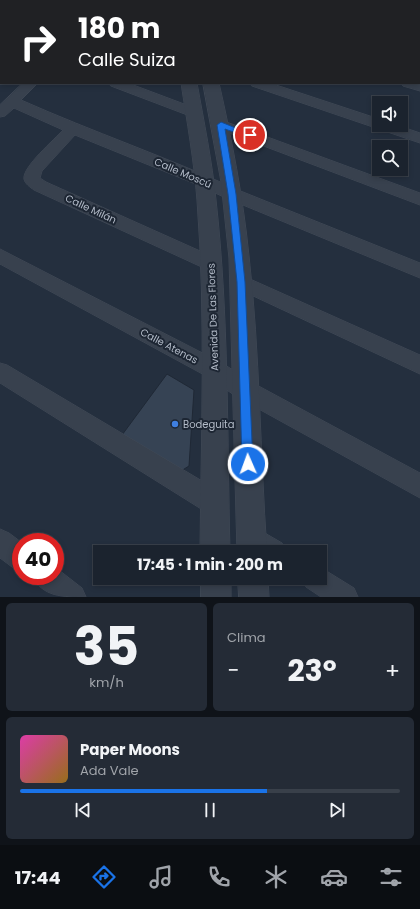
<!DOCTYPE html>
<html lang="es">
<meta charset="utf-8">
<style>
:root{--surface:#1b232e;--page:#242b36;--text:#f1f3f6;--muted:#a0a4aa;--line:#39404a;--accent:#1a73e8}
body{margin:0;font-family:Poppins,sans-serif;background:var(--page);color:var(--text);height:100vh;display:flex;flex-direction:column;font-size:15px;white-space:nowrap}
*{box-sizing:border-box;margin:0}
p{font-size:13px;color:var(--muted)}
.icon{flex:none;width:22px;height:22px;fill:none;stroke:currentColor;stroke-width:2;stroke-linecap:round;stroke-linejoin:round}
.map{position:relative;height:597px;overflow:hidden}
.side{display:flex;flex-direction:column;gap:6px;padding:6px;background:#0f1319;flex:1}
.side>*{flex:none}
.top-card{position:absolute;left:0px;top:0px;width:420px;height:84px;box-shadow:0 2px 6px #0003,0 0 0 1px var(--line);background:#202124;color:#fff;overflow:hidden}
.buttons{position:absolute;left:372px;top:96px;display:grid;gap:8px}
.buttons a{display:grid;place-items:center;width:36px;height:36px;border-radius:0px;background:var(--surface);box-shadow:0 2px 6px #0003,0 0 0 1px var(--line);font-size:20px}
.speed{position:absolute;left:12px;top:533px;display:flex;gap:8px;font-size:20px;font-weight:700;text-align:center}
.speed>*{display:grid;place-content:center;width:52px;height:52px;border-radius:50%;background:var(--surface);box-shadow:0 2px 6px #0003,0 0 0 1px var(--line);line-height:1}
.speed .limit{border:6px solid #d22;background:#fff;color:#111}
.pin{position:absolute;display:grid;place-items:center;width:34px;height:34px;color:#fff;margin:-17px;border:2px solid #fff;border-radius:50%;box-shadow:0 1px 4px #0007}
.me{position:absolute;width:44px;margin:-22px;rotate:358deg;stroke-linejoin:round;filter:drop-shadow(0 0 3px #0008)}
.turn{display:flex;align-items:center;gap:14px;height:84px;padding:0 12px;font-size:18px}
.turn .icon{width:52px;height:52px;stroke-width:2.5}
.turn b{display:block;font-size:28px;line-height:34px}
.big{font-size:30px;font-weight:700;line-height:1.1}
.side .card{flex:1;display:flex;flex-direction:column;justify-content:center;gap:6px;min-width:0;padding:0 14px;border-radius:6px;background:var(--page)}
.side .dial{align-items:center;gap:0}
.dial b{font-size:52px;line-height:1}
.song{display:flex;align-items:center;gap:12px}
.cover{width:48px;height:48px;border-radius:6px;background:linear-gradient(135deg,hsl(320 70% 55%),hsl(40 70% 35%))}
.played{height:4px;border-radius:2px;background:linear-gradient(90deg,var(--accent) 65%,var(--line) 65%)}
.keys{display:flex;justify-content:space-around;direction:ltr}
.heat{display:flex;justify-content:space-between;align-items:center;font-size:22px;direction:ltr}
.side .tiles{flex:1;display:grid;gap:6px;grid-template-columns:1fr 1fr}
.card:last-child{grid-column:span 2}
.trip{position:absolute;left:93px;top:545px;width:234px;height:40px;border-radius:0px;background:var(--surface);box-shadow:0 2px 6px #0003,0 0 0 1px var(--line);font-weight:700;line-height:40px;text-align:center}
.dock{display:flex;height:64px;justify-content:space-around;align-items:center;background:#0b0e12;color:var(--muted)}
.dock .icon{width:28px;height:28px}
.dock .on{color:var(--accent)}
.dock b{font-size:18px;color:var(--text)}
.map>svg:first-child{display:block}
</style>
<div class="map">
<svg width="420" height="597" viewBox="0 0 420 597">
<rect width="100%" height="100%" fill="#242f3e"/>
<path fill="#263c3f" d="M 198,0 L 420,0 L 420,5 L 419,1 Z"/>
<path fill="#364354" stroke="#1f2835" d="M 167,374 L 194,390 L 189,466 L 181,471 L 122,435 Z"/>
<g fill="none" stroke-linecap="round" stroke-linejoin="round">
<defs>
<path id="minor" d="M 56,0 L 68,0 L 68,1 L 56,1 Z
M 122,0 L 134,0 L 134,1 L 122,1 Z
M 161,0 L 173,0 L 174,1 L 162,1 Z
M 179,0 L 191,0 L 191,1 L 179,1 Z
M 0,15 L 1,15 L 1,23 L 0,23 Z
M 419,20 L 420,20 L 420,28 L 419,28 Z
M 419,43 L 420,43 L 420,51 L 419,51 Z
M 420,82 L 420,91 L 403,86 L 401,83 Z
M 23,83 L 38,83 L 21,100 C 93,132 167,157 238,190 L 420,263 L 420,278 L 226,198 L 198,185 L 75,135 L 42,171 L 40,178 L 46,182 L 218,259 L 221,264 L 218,269 L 212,271 L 206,269 L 34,190 C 30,187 25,184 24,179 C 22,167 55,139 63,130 L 14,108 L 5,116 L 0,117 L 0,105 Z
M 109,83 L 128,83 L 200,110 L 202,113 L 200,116 L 195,117 L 190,116 L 111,86 Z
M 250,83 L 270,83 L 379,119 L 379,125 L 397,125 L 420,133 L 420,143 L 252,86 Z
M 221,120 L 420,193 L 420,205 L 216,128 L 214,125 L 216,122 Z
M 0,249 L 222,363 L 253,383 L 420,473 L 420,498 L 237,397 L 208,377 L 0,264 Z
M 241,275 L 420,355 L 420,374 L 234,287 L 232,282 L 234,277 Z
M 0,363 L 7,365 L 224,494 L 227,503 L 224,512 L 215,515 L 206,512 L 0,383 Z
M 251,525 L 282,543 L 286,552 L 250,552 L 242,547 L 238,538 L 242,529 Z
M 0,529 L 9,533 L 21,542 L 21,571 L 12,567 L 0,558 Z
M 55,567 L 82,588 L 86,597 C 62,597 43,597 32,576 L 55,576 Z
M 320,567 L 354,588 L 358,597 L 321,597 L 306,587 L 302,578 L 320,578 Z"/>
<path id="tertiary" d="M 0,65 L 1,65 L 1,75 L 0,75 Z
M 181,83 L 197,83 C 204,122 212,161 216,200 C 229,317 227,435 230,552 L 200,552 C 201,435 206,317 197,200 C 194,161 187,122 181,83 Z
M 203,83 L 219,83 C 232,140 243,197 249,256 C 260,354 260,453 267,552 L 237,552 L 229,258 L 221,182 Z
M 201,578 L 231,578 L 231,597 L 201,597 Z
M 238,578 L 268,578 L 269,597 L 239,597 Z"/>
</defs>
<use href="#minor" stroke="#414a57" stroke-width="1"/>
<use href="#tertiary" stroke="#414a57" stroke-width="1"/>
<use href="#minor" fill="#38414e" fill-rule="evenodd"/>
<use href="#tertiary" fill="#38414e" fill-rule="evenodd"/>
</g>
<path fill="#1a73e8" stroke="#114b97" d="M 221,122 L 253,135 L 250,138 L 225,129 L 236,194 L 245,282 L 253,464 L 252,468 L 248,469 L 244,468 L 242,464 L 237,282 L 228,194 L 217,125 Z"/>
<circle fill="#3f7fe0" stroke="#1d2633" stroke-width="1.5" cx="175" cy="424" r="4"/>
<g text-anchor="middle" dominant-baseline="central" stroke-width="4" stroke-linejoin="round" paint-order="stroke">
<g font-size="10" fill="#b4bcc9" stroke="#1d2633">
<text transform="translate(183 173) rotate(23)">Calle Moscú</text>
<text transform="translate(91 209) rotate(25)">Calle Milán</text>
<text transform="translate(213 317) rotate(-92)">Avenida De Las Flores</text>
<text transform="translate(169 346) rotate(28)">Calle Atenas</text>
</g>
<g font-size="10" fill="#b4bcc9" stroke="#1d2633" text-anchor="start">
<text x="183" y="424">Bodeguita</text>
</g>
</g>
</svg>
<div class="buttons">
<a><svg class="icon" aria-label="sound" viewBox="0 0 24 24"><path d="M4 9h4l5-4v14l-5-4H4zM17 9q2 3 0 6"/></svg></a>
<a><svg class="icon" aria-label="search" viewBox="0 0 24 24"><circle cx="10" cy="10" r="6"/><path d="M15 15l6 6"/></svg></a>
</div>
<div class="speed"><div class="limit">40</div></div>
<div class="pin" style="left:250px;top:135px;background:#d93025"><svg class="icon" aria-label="arrive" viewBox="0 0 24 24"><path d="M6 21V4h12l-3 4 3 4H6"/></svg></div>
<svg class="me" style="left:248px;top:464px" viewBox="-20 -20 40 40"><circle r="17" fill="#1a73e8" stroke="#fff" stroke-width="3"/><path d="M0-11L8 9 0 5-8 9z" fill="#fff"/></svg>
<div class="trip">17:45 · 1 min · 200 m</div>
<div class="top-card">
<div class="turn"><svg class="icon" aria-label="right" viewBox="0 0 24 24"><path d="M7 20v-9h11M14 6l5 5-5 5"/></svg><div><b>180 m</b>Calle Suiza</div></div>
</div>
</div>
<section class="side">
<div class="tiles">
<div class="card dial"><b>35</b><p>km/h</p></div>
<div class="card"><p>Clima</p>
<div class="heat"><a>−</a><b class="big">23°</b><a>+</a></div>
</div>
<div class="card">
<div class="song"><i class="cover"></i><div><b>Paper Moons</b><p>Ada Vale</p></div></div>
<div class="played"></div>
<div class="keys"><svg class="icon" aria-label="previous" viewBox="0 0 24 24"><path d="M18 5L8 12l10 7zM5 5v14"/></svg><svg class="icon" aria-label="pause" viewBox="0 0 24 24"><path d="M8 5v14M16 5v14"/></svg><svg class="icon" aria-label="next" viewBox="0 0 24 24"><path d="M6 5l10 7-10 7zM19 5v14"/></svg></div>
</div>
</div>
</section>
<nav class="dock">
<b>17:44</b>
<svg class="icon on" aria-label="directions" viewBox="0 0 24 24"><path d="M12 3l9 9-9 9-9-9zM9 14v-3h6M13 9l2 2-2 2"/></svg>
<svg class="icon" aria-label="music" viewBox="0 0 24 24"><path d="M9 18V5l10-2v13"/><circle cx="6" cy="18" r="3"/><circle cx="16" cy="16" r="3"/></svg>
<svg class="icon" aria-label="phone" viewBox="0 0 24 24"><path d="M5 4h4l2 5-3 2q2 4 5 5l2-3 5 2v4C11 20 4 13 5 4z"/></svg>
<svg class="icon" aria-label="climate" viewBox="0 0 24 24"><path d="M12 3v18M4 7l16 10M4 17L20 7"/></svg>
<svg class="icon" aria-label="car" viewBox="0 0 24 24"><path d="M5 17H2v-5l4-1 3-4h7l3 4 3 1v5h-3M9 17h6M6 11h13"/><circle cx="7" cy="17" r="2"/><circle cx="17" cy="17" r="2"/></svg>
<svg class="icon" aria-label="filters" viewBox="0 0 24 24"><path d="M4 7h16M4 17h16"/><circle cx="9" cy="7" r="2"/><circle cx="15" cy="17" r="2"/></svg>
</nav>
